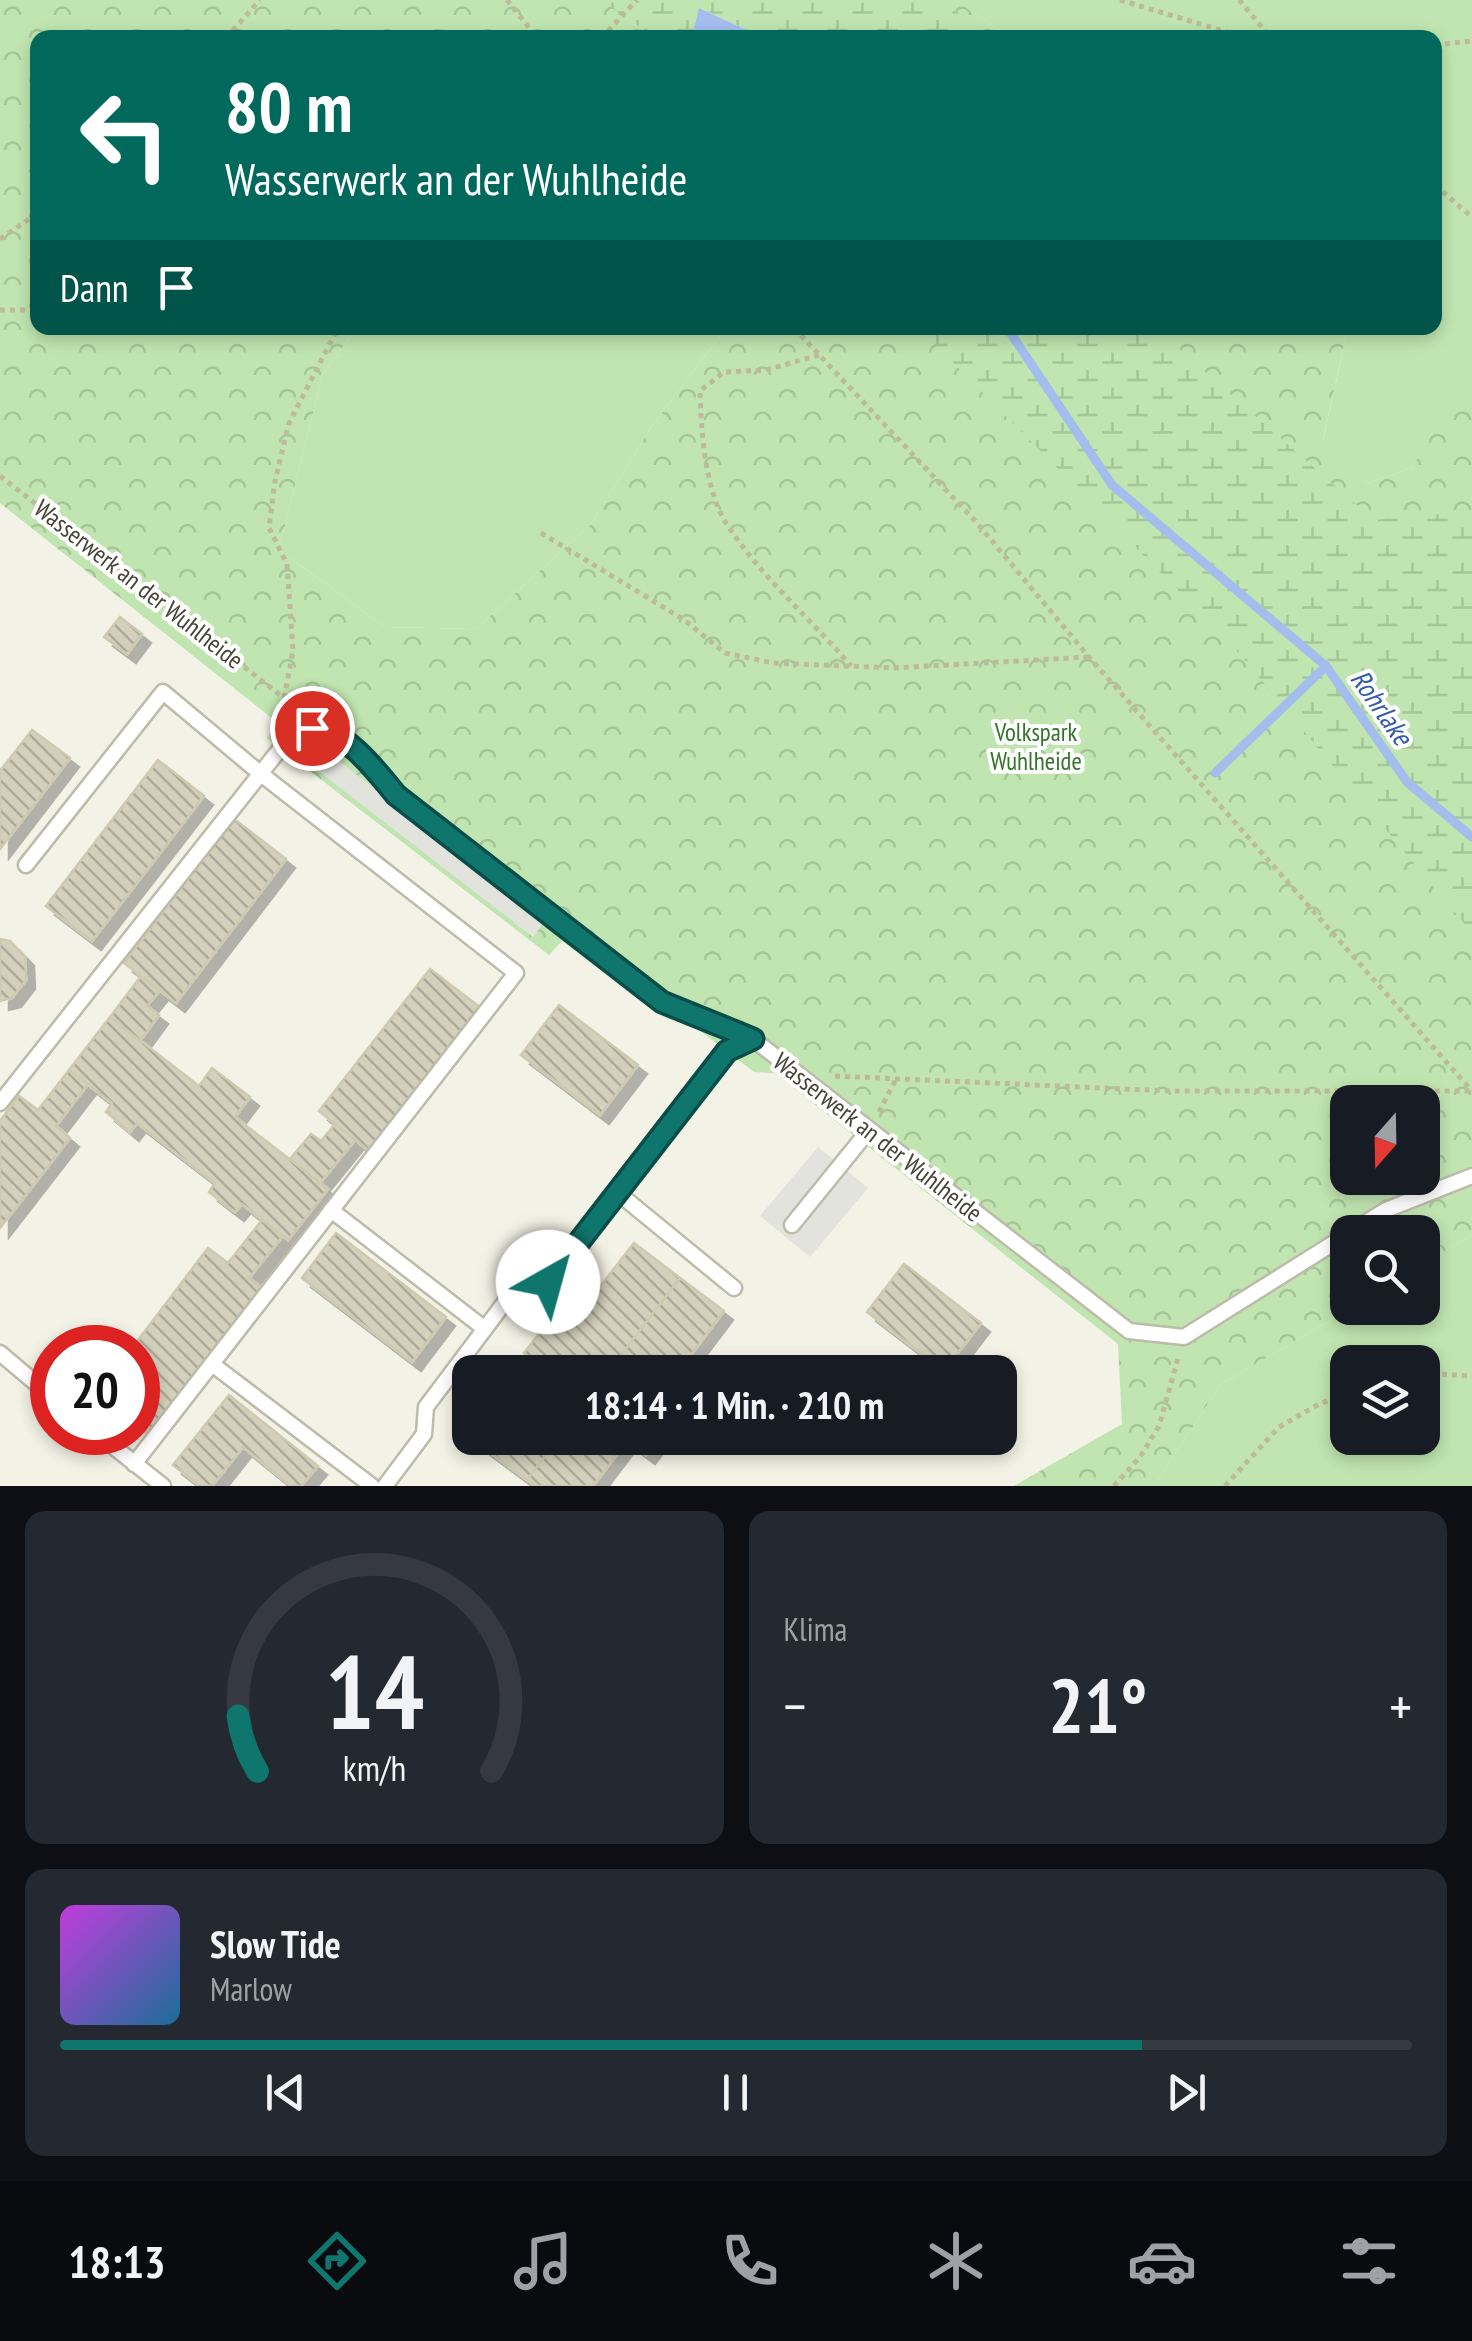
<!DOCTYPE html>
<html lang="de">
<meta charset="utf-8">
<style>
:root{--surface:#171b24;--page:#242831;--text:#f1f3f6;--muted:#9ea1a6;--line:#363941;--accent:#0f766e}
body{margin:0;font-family:"PT Sans Narrow",sans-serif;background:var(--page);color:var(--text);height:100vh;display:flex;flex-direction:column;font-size:38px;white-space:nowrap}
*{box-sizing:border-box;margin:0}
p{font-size:32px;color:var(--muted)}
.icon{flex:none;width:55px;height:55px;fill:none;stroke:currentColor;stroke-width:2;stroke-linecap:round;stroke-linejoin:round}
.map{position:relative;height:1486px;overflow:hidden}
.sheet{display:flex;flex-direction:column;gap:25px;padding:25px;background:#0d0f14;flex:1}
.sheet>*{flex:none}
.top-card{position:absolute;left:30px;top:30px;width:1412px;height:305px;border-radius:20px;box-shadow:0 5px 15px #0003;background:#00695c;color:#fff;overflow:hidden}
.needle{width:65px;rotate:200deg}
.buttons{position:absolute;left:1330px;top:1085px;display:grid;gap:20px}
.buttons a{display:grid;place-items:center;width:110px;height:110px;border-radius:20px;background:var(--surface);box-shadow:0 5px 15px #0003;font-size:50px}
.speed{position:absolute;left:30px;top:1325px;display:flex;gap:20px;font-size:50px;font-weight:700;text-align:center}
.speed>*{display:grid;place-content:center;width:130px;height:130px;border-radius:50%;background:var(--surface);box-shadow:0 5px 15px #0003;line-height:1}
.speed .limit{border:15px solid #d22;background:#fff;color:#111}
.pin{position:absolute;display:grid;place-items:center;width:85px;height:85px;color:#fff;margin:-42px;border:5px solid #fff;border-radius:50%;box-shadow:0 2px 10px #0007}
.me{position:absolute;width:110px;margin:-55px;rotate:38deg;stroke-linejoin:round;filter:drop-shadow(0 0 8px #0008)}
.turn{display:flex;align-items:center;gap:35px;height:210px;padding:0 30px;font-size:45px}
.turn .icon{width:130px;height:130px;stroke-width:2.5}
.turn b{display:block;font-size:70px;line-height:85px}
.then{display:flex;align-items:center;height:95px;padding:0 30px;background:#0003;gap:20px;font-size:38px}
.big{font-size:75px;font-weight:700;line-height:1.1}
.sheet .card{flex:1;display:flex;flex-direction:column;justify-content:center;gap:15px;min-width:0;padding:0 35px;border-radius:20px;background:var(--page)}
.sheet .dial{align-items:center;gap:0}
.dial svg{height:260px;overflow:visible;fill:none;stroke:var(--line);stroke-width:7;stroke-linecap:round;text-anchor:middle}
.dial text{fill:var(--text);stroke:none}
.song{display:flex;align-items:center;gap:30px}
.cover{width:120px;height:120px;border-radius:15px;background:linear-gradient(135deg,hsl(290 70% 55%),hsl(200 70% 35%))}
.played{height:10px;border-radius:5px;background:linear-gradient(90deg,var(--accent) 80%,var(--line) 80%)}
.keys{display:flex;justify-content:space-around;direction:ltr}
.heat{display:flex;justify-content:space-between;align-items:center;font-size:55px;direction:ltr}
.sheet .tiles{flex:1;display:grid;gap:25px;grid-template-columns:1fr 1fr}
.card:last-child{grid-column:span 2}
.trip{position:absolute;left:452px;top:1355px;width:565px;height:100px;border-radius:20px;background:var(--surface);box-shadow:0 5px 15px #0003;font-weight:700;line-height:100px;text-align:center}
.tab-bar{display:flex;height:160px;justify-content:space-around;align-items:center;background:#090b0e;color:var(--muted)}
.tab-bar .icon{width:70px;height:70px}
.tab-bar .active{color:var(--accent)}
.tab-bar b{font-size:45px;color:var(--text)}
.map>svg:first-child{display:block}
</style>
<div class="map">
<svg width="1472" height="1486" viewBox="0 0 1472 1486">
<defs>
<pattern id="forest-crowns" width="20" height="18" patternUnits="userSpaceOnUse" patternTransform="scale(2.5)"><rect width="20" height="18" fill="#c0e5b0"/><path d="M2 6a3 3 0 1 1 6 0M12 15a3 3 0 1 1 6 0" fill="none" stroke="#a6c698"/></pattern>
<pattern id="wetland-marsh" width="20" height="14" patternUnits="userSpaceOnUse" patternTransform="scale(2.5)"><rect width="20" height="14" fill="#c0e5b0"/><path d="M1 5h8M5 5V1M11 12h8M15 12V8" fill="none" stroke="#a6c698"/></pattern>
<pattern id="building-back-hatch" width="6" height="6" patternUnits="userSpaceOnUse" patternTransform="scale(2.5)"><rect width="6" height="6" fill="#d3d0bc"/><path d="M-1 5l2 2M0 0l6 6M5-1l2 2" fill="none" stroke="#adaa9a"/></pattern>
<filter id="shadow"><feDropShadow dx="9" dy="9" stdDeviation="0" flood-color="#0004"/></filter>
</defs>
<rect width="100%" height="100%" fill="#f2f2e6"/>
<path fill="#c0e5b0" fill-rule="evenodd" d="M 955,0 L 1472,0 L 1472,406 L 1451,399 L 1412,468 L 1368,483 L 1323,440 L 1348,328 L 1435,328 L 1435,38 L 1009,37 Z
M 357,328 L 726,328 L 650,429 L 592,523 L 476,629 L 385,627 L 279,550 L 322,376 Z
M 1472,1235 L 1472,1486 L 1154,1486 L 1220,1385 L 1351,1308 L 1422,1308 L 1423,1264 ZM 1348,1362 L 1422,1362 L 1422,1438 L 1348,1438 Z"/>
<path fill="url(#forest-crowns)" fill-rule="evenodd" d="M 0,0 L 955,0 L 1009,37 L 762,37 L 700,8 L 692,38 L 38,38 L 38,328 L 357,328 L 322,376 L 279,550 L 385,627 L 476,629 L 592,523 L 650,429 L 726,328 L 1348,328 L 1323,439 L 1368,483 L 1412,468 L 1451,398 L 1472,406 L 1472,1235 L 1423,1264 L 1422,1232 L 1348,1232 L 1348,1308 L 1351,1308 L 1220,1385 L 1154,1486 L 1014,1486 L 1122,1424 L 1118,1344 L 775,1073 L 754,1072 L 698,1029 L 655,1011 L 562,941 L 549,955 L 267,738 L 278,723 L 0,503 ZM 1348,1102 L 1422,1102 L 1422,1178 L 1348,1178 Z"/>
<path fill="url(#wetland-marsh)" d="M 603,0 L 944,0 L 985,37 L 762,37 L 700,8 L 692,37 L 654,37 Z
M 919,328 L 1155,328 L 1374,520 L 1472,511 L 1472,933 L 1233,646 Z"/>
<path fill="#e3e3de" d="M 330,754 L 545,921 L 533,937 L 317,770 Z
M 818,1147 L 868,1188 L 810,1257 L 760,1216 Z"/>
<path fill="#a4bded" d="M 699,8 L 762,37 L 692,37 Z"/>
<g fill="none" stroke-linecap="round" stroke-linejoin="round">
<path stroke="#a4bded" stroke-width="9" d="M 1007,328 L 1112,485 L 1326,666
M 1215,773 L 1326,666 L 1407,782 L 1472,837"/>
</g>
<path fill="url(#building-back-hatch)" stroke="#cecab0" stroke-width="2.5" filter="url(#shadow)" d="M 120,617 L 142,634 L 127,654 L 104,637 Z
M 32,730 L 70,758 L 0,849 L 0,771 Z
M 158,760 L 204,796 L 92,941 L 46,906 Z
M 234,819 L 286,859 L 176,1003 L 124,963 Z
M 0,939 L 10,941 L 25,957 L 26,980 L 12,998 L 0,1001 Z
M 430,969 L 481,1008 L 369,1151 L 319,1111 Z
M 141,976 L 160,990 L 147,1006 L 159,1015 L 140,1041 L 110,1017 Z
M 559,1005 L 638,1065 L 600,1115 L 521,1055 Z
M 110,1017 L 199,1086 L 212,1068 L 250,1097 L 235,1117 L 328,1189 L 288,1240 L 242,1204 L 235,1212 L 209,1192 L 215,1183 L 137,1123 L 130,1132 L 106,1112 L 112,1103 L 69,1070 Z
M 69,1070 L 88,1084 L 56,1126 L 70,1138 L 0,1228 L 0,1121 L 19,1096 L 38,1110 Z
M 335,1124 L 355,1140 L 320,1183 L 290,1159 L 311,1134 L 321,1141 Z
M 262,1220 L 283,1236 L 249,1278 L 263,1289 L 149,1436 L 138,1427 L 138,1348 L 132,1348 L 208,1248 L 228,1263 Z
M 336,1233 L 446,1317 L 412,1362 L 302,1278 Z
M 634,1243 L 680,1278 L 608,1372 L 535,1372 L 540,1366 L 524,1353 L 563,1303 L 578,1315 Z
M 904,1264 L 981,1323 L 944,1371 L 867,1312 Z
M 680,1278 L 724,1311 L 678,1372 L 608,1372 Z
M 229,1395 L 318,1466 L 301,1486 L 291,1486 L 243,1447 L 212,1486 L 200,1486 L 173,1465 Z
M 486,1438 L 559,1438 L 527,1480 L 480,1445 Z
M 559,1438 L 659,1438 L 646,1455 L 627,1441 L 593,1486 L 535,1486 L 527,1480 Z"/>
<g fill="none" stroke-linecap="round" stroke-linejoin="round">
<defs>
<path id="service" d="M 26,865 L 163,692 L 261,774 L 516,973 L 134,1464
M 0,1103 L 280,749 C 289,742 301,731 313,728 C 338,722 382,778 396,795 L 662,1002 L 753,1039 L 1129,1331 L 1184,1337 L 1348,1234
M 618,1193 L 734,1288
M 331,1210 L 485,1329
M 792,1225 L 869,1130
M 1350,1232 L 1386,1210 L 1472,1176
M 0,1353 L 52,1397
M 212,1364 L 372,1486
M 95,1432 L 163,1486
M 385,1486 L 424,1434 L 426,1407 L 511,1294 L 548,1282 L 727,1051 L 753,1039"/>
</defs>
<use href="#service" stroke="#bdbba9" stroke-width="19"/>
<path stroke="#bebb9b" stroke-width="5" stroke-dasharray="5 5" stroke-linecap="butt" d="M 507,0 L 537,38
M 1120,0 L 1247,38
M 1239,0 L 1271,38
M 226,38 L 260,0
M 601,38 L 637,0
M 1435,45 L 1472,41
M 1435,185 L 1472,217
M 0,239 L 38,213
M 0,310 L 38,310
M 289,328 L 304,331 L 327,328
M 794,328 L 977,523 L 1089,657 L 1472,1091
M 819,355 L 766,370 L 724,372 L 700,391 C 701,431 705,493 728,526 C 762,578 811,619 851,666
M 0,476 L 284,698 L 299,714
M 541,533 L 683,619 L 725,653 L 773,663 L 894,668 L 1089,657
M 284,698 L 293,651 L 287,564 L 269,528 L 275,481 L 289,423 L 338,328
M 835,1076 L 1170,1091 L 1471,1091
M 879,1112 L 896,1079
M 1422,1373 L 1472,1376
M 1114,1486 L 1140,1457 L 1159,1426 L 1179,1355
M 1225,1486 L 1279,1427 L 1319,1404 L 1348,1393"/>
<use href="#service" stroke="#fff" stroke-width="14"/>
</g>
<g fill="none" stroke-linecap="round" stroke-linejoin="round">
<defs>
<path id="route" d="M 312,728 C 344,728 378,773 396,795 L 662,1002 L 753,1039 L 727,1051 L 548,1282"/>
</defs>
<use href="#route" stroke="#0a4d48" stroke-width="25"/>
<use href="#route" stroke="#0f766e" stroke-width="18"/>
</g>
<g text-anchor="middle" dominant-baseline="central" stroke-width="8" stroke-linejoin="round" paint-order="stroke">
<g font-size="25" fill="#454336" stroke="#fff">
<text transform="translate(139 584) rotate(38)">Wasserwerk an der Wuhlheide</text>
<text transform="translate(878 1137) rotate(38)">Wasserwerk an der Wuhlheide</text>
</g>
<g font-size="25" fill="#35742b" stroke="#fff">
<text x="1036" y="732">Volkspark<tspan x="1036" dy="29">Wuhlheide</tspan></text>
</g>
<g font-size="28" font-style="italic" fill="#335bac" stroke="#fff">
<text transform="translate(1382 707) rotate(55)">Rohrlake</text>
</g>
</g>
</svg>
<div class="buttons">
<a><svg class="needle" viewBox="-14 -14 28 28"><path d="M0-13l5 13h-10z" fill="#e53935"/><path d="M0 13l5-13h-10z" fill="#9ea1a6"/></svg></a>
<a><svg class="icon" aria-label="search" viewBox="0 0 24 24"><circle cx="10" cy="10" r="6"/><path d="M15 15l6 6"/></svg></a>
<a><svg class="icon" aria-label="layers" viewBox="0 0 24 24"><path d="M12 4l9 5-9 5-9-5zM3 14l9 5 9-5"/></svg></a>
</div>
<div class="speed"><div class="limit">20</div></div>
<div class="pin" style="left:312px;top:728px;background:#d93025"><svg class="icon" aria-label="arrive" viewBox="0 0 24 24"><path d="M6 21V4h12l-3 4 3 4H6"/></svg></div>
<svg class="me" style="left:548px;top:1282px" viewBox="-20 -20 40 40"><circle r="19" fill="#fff"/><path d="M0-13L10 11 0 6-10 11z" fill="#0f766e"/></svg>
<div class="trip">18:14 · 1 Min. · 210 m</div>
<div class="top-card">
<div class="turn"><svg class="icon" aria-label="left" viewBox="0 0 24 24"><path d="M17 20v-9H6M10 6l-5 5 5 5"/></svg><div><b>80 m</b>Wasserwerk an der Wuhlheide</div></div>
<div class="then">Dann<svg class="icon" aria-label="arrive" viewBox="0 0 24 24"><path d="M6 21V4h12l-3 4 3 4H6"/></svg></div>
</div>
</div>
<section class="sheet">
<div class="tiles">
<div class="card dial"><svg viewBox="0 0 100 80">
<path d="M14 69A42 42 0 1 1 86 69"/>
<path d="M14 69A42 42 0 0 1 8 52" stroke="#0f766e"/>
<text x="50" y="56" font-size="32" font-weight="700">14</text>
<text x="50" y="72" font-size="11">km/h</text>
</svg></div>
<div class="card"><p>Klima</p>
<div class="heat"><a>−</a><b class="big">21°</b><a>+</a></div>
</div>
<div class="card">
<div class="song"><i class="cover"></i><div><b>Slow Tide</b><p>Marlow</p></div></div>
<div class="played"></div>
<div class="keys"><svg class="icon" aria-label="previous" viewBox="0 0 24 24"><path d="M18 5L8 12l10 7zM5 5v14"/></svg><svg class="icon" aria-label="pause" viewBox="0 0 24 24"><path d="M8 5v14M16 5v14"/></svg><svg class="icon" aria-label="next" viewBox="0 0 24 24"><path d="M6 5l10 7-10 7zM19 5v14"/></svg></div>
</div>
</div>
</section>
<nav class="tab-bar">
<b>18:13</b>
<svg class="icon active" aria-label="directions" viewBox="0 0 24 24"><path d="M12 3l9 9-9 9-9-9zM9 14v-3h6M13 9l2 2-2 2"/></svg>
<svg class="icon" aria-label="music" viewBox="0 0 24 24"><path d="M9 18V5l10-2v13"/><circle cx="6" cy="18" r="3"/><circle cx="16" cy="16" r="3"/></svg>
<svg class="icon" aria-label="phone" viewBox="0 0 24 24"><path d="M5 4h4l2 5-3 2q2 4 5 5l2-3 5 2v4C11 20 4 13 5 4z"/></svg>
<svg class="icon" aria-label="climate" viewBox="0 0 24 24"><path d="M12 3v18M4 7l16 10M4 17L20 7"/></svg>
<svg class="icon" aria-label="car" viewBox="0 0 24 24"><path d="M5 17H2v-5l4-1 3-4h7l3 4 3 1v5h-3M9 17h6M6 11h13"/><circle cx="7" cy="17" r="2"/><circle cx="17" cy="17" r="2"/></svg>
<svg class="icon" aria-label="filters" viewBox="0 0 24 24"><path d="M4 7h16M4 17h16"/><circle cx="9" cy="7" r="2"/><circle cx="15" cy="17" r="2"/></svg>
</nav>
